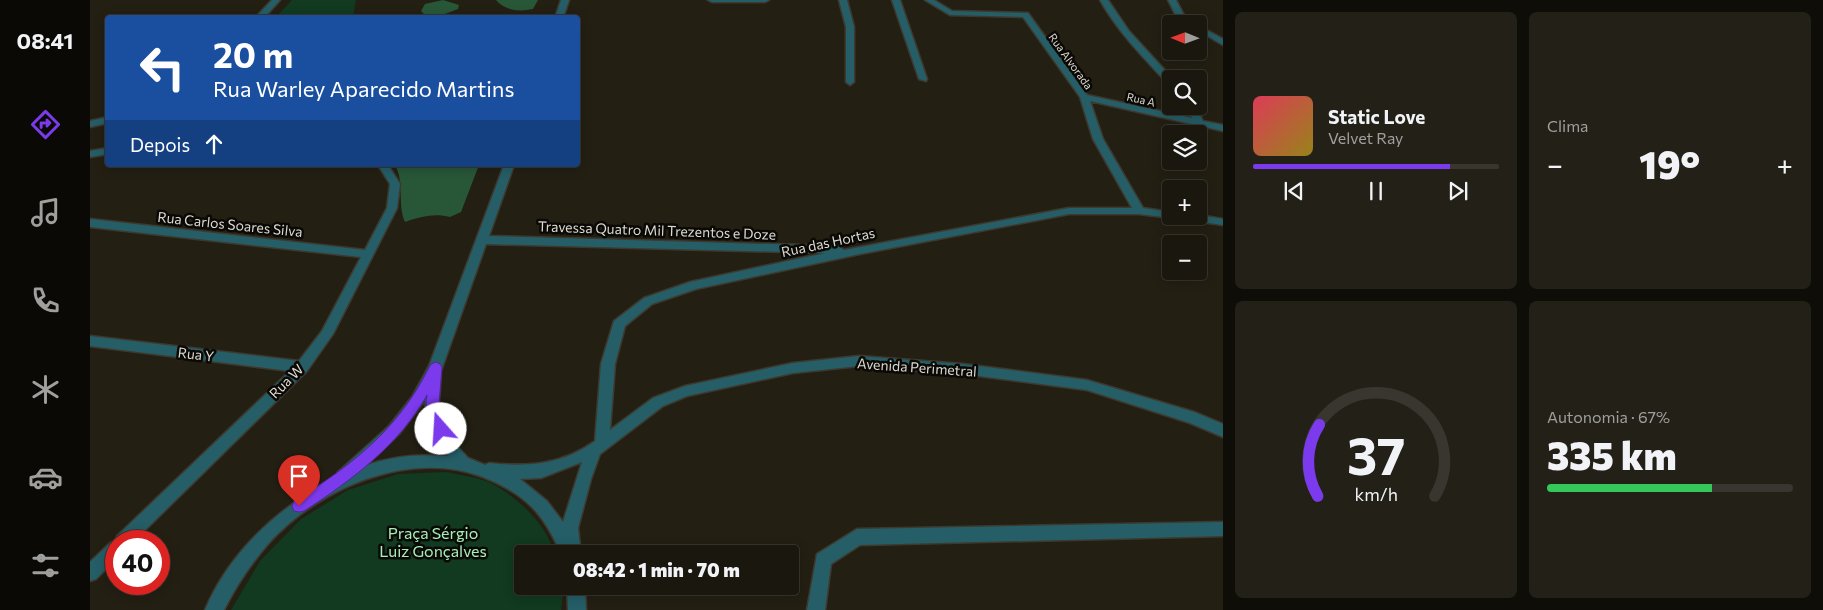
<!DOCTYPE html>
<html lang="pt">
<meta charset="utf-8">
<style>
:root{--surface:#1a170e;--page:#232017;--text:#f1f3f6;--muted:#9f9f9e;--line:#38362e;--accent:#7c3aed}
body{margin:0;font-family:Commissioner,sans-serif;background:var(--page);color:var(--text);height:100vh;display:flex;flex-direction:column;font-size:19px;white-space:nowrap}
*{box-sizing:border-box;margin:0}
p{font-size:16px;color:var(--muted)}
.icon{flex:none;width:28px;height:28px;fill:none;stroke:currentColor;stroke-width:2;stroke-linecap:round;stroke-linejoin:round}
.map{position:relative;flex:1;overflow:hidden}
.details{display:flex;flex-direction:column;gap:12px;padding:12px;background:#0e0d08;width:600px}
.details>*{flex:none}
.top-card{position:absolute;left:15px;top:15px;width:475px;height:152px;border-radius:5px;box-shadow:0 2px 12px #0003,0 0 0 1px var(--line);background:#1a4fa0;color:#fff;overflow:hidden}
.needle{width:32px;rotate:271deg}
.tools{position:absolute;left:1072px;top:15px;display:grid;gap:10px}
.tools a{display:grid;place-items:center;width:45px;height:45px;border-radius:5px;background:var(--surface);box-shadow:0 2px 12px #0003,0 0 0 1px var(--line);font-size:25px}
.speed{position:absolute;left:15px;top:530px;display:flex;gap:10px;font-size:25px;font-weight:700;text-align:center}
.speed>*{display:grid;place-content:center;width:65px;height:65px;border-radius:50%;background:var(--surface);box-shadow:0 2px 12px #0003,0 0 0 1px var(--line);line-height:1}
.speed .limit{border:8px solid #d22;background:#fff;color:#111}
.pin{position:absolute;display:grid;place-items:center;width:42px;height:42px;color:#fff;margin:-51px -21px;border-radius:50% 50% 50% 0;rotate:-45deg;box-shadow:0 0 5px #0007}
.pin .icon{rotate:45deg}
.me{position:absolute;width:55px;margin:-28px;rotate:341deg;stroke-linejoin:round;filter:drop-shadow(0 0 4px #0008)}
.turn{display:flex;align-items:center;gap:18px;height:105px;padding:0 25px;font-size:22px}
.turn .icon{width:65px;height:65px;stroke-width:2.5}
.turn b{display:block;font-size:35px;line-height:42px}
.then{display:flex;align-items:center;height:48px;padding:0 25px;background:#0003;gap:10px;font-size:19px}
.big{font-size:38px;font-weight:800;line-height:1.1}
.details .card{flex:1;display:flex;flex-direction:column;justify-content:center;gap:8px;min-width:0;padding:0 18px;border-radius:8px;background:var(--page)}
.details .dial{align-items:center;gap:0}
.dial svg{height:130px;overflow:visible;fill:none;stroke:var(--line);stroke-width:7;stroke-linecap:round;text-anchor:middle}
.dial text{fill:var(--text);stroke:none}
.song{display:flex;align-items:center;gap:15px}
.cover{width:60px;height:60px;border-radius:8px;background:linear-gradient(135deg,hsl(350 70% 55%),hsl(50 70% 35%))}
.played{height:5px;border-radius:2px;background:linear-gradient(90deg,var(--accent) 80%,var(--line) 80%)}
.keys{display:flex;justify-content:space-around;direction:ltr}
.heat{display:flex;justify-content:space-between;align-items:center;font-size:28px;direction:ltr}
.charge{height:8px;border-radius:4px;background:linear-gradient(90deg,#34c759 67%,var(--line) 0)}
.details .tiles{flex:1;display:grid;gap:12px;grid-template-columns:repeat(2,1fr)}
.trip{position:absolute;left:424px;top:545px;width:285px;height:50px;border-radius:5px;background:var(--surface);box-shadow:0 2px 12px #0003,0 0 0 1px var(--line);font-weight:800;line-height:50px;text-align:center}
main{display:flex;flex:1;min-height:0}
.menu{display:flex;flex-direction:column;width:90px;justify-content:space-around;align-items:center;background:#0a0906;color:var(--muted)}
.menu .icon{width:35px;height:35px}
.menu .on{color:var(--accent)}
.menu b{font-size:22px;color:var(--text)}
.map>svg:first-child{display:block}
</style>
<main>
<nav class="menu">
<b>08:41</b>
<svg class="icon on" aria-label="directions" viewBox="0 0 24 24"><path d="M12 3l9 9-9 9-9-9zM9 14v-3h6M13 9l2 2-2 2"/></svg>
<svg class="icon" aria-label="music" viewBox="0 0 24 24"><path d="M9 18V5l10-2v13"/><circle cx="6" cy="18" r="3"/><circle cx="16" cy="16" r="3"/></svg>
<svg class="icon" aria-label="phone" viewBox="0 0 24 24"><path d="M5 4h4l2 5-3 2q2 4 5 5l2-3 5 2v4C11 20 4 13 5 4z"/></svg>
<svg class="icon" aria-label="climate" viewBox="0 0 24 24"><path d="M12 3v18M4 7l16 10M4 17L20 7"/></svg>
<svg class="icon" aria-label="car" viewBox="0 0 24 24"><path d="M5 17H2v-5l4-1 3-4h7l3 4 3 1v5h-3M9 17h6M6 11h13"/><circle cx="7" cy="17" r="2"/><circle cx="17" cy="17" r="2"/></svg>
<svg class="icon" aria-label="filters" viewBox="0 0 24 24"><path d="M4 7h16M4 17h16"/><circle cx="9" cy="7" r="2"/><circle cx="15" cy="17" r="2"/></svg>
</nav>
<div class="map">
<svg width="1133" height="610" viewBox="0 0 1133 610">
<rect width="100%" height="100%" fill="#231f13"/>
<path fill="#113a20" d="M 202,0 L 266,0 L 263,17 L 186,17 Z
M 356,472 C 370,475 388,477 401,483 C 427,497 458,525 464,554 L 432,554 L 432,586 L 471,586 L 473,592 L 471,610 L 141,610 L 170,561 L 211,519 L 258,490 L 308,474 Z"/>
<path fill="#285737" d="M 353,0 L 369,5 L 368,9 L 347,17 L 336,16 L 331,11 L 335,4 Z
M 406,0 L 448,0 L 443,9 C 429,12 416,11 406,0 Z
M 305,165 L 389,165 L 371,212 L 360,217 C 344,213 330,217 315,222 C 307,204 315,183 305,165 Z"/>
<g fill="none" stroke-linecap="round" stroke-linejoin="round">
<defs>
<path id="minor" d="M 182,0 L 190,0 L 174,18 L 165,18 Z
M 471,0 L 479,0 L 473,18 L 465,18 Z
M 618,0 L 679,0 L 675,2 L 622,2 Z
M 749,0 L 757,0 L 764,27 L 764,82 L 760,85 L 756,82 L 756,27 Z
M 802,0 L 810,0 L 837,79 L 836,81 L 829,79 Z
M 835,0 L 844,0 L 862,11 L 938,13 L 997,95 L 1102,118 L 1096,106 L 1105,106 L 1113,121 L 1133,125 L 1133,131 L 1000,101 L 1013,139 L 1053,208 L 1081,212 L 1081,216 L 1109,215 L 1133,219 L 1133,225 L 1090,219 L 1085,217 L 1081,218 L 1049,214 L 979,214 L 770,254 L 606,289 L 562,304 L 535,326 L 525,364 L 520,430 L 563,398 L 595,386 L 703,363 L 769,356 L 873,364 L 997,380 L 1104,412 L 1133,424 L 1133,437 L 1100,423 L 997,390 L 873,374 L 769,366 L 703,373 L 597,396 L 573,406 L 510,454 L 501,479 L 488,528 L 491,554 L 471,554 C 453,512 435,494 393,477 C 319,449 228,488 178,544 C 160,565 146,586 134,610 L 115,610 C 136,560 176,519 222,491 C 230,486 237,481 246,478 L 248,472 L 299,426 L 322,397 L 339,366 L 414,165 L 424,165 L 399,236 L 748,246 L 754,250 L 979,208 L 1042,208 L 1003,139 L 990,97 L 933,17 L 860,15 ZM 396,244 L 735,253 L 600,282 L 554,298 L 524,321 L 511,364 L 505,441 C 472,465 438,467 399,463 L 395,465 L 378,458 L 367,446 L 356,428 L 349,401 L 351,371 ZM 335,400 C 335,420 346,440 358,456 C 329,454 301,456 275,466 L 309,434 ZM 492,462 L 473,522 L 457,501 L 430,479 L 451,478 Z
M 1010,0 L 1018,0 L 1039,31 L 1083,79 L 1081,85 L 1078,84 C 1053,57 1028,32 1010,0 Z
M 1078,0 L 1086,0 L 1096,19 L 1104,24 C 1086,24 1086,14 1078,0 Z
M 1109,26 L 1133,39 L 1133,45 L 1109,31 Z
M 18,117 L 18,123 L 0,127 L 0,121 Z
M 18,148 L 18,154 L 0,157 L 0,151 Z
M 288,165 L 298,165 L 310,184 L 307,208 L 243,334 L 217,371 L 44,541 L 26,541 L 26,559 L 6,579 L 0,581 L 0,562 L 20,543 L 25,541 L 27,536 L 200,371 L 0,346 L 0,336 L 209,361 L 232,331 L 271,257 L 0,227 L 0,219 L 275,250 L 297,208 L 300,184 Z
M 1133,522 L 1133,536 L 770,545 L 741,564 L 735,610 L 717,610 L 727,554 L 767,529 Z
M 477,586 L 495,586 L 496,610 L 478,610 Z"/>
</defs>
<use href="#minor" stroke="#3d392e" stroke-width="3"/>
<use href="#minor" fill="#255e67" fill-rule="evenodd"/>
</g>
<path fill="#7c3aed" stroke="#51269a" d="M 346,362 L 350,364 L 352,367 L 349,404 L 357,429 L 355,433 L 351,434 L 346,433 L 344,429 L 336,404 L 337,395 C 310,444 261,481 214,511 L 209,512 L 204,511 L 202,506 L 204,501 C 249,474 293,441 322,397 C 329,387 335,375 341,364 Z"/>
<g text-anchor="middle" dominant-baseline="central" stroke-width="5" stroke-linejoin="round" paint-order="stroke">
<g font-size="11" fill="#dcdad2" stroke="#0b0905">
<text transform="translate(981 61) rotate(54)">Rua Alvorada</text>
<text transform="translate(1051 99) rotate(13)">Rua A</text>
</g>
<g font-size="14" fill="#dcdad2" stroke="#0b0905">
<text transform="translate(140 224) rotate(6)">Rua Carlos Soares Silva</text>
<text transform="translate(567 230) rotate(2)">Travessa Quatro Mil Trezentos e Doze</text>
<text transform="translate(738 242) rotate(-12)">Rua das Hortas</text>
<text transform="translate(106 354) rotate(7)">Rua Y</text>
<text transform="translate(827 367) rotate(4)">Avenida Perimetral</text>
<text transform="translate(196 381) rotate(-45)">Rua W</text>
</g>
<g font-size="16" fill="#a5efb9" stroke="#0b0905">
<text x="343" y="532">Praça Sérgio<tspan x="343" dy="18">Luiz Gonçalves</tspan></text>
</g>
</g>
</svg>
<div class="tools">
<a><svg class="needle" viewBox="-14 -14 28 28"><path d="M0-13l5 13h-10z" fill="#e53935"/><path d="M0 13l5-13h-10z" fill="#9f9f9e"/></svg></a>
<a><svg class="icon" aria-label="search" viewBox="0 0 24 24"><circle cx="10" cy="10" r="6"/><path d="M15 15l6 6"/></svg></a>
<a><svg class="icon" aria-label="layers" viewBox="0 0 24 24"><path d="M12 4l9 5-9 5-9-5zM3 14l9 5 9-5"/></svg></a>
<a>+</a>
<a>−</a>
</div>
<div class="speed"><div class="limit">40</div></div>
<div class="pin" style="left:209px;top:506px;background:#d93025"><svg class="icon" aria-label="arrive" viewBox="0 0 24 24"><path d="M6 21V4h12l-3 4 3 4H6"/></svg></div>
<svg class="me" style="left:351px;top:429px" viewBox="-20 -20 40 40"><circle r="19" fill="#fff"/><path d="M0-13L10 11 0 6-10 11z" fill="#7c3aed"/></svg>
<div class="trip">08:42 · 1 min · 70 m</div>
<div class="top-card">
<div class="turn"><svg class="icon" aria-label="left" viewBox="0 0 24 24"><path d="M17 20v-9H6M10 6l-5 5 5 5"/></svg><div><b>20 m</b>Rua Warley Aparecido Martins</div></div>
<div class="then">Depois<svg class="icon" aria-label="ahead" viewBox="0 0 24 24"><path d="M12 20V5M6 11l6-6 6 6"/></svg></div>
</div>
</div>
<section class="details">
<div class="tiles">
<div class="card">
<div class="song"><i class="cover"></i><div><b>Static Love</b><p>Velvet Ray</p></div></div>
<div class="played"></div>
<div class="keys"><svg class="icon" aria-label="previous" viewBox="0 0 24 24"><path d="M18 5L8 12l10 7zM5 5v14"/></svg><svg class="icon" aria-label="pause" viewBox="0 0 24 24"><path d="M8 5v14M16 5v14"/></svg><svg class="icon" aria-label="next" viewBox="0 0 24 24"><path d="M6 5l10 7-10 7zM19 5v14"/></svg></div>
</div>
<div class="card"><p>Clima</p>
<div class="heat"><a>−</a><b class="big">19°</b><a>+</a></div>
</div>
<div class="card dial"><svg viewBox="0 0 100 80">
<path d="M14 69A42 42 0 1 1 86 69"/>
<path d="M14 69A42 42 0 0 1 15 25" stroke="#7c3aed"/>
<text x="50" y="56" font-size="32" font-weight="700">37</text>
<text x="50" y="72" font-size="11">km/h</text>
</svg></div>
<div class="card"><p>Autonomia · 67%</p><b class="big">335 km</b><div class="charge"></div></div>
</div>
</section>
</main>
